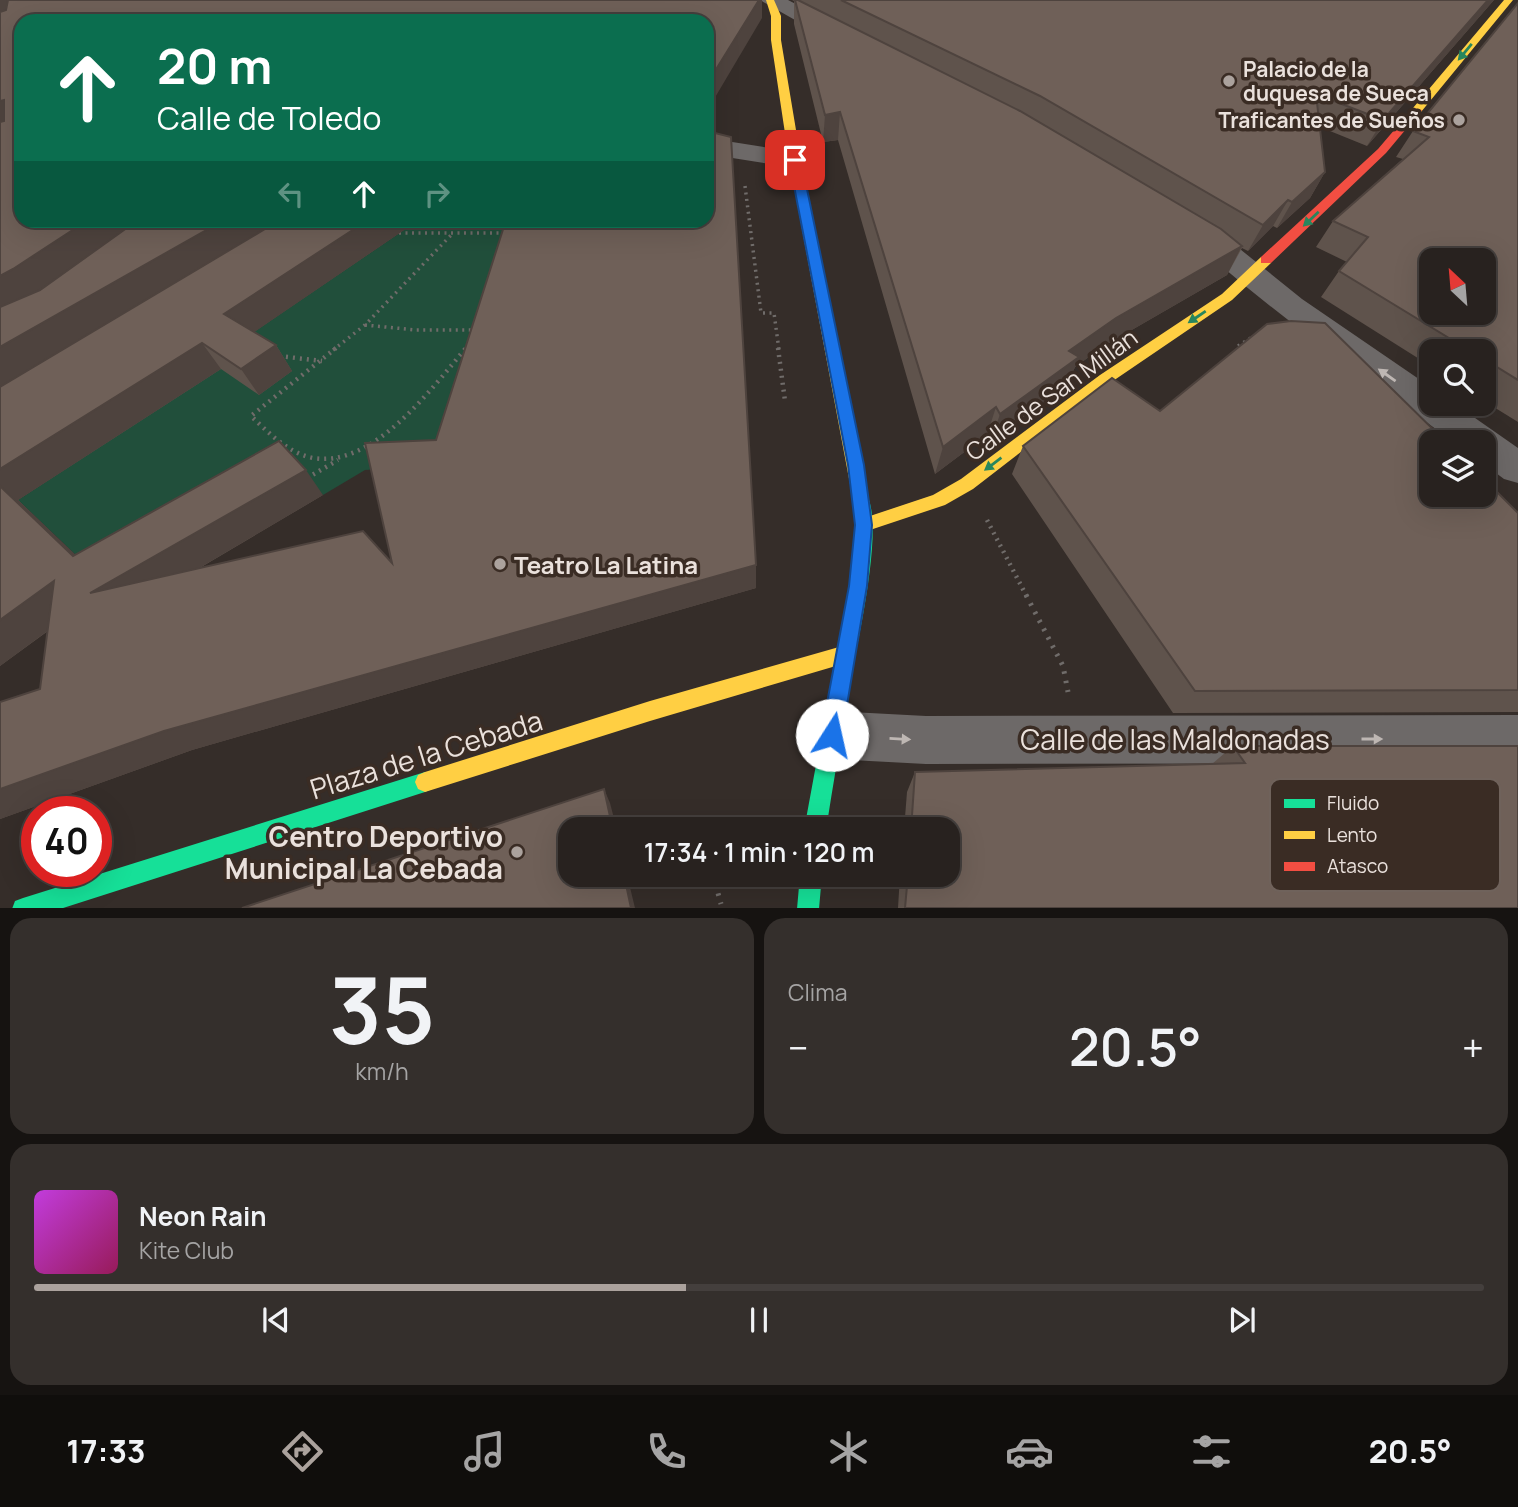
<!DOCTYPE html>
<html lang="es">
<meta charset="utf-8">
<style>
:root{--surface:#28221f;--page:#342f2c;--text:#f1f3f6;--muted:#a5a4a4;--line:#443f3d;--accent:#aba29d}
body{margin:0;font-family:Manrope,sans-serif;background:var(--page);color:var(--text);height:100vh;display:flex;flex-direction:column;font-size:26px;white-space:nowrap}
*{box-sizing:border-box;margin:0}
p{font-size:23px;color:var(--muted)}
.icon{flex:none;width:38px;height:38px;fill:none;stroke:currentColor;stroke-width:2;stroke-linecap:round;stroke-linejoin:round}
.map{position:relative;height:908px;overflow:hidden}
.sheet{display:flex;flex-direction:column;gap:10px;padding:10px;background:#161311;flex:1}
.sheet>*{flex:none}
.guide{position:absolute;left:14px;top:14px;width:700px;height:214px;border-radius:21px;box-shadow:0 7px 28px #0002,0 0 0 2px var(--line);background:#0b6e4f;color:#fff;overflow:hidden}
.needle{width:46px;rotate:334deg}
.controls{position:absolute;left:1419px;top:248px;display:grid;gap:14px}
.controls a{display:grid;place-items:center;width:77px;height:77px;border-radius:14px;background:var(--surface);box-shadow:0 7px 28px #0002,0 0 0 2px var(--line);font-size:35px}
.speed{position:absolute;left:21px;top:796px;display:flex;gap:14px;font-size:35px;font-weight:700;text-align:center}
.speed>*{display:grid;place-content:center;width:91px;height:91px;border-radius:50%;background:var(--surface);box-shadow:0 7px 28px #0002,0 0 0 2px var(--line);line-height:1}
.speed .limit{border:10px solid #d22;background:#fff;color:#111}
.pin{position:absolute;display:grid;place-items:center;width:60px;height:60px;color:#fff;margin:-30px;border-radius:14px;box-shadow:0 4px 10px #0006}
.me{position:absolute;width:77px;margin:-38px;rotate:10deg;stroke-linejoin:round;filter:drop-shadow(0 0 5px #0008)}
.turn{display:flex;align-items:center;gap:24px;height:147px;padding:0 28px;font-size:32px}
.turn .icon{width:91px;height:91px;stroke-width:2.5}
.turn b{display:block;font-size:49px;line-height:60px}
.lanes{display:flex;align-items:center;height:66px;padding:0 28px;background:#0003;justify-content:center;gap:35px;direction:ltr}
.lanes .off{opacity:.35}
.big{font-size:52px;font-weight:600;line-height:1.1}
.sheet .widget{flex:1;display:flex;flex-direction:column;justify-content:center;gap:10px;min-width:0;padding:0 24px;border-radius:21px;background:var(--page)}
.sheet .dial{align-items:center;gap:0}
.dial b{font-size:91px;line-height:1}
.song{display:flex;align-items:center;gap:21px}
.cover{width:84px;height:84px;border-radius:10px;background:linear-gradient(135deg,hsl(290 70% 55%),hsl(330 70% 35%))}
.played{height:7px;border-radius:4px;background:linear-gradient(90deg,var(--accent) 45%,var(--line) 45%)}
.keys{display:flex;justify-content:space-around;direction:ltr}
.heat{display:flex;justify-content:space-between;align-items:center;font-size:38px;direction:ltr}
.sheet .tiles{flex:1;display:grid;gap:10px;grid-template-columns:1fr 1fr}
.widget:last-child{grid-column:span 2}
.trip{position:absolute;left:558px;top:817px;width:402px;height:70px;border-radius:21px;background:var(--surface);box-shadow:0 7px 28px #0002,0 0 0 2px var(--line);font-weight:600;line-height:70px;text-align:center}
.tab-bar{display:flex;height:112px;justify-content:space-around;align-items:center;background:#100e0c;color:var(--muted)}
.tab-bar .icon{width:49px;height:49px}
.tab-bar .current{color:var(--accent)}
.tab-bar b{font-size:32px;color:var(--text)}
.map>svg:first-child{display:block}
</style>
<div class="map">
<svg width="1518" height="909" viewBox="0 0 1518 909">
<rect width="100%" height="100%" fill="#352d29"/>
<path fill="#214f3b" d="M 407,228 L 519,228 L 474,426 L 379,469 L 365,470 L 323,495 L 307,478 L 101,579 L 18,500 L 190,388 L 239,342 Z"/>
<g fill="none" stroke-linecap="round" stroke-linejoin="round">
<path stroke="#706c6a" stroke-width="3.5" stroke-dasharray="2 4.5" stroke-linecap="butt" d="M 745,186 L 761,313 L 774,313 L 779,350
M 399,233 L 505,233
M 365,325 L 416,330 L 475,330
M 1238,346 L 1254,336
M 333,350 L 365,325 L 453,233
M 464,350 L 467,347"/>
<path stroke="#706c6a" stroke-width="4.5" stroke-dasharray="2 5" stroke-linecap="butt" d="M 336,348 L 251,416 C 269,433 288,453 313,458 C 374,468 431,389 466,348
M 778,348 L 785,401
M 279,356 L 322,361
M 307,478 L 338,460
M 987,520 L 1027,597"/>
<path stroke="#706c6a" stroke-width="5" stroke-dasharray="2.5 7" stroke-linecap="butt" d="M 1026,595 L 1063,666 L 1068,692
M 699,827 L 700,830
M 713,875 L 721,904"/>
<path fill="#6d6968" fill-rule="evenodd" d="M 760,0 L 788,0 L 848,31 L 851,36 L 848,41 L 832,41 Z
M 707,138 L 795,152 L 805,154 L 809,160 L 805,166 L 795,168 L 707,154 Z
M 1192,223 L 1230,241 L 1302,299 L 1432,388 L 1432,404 L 1455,404 L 1518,448 L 1518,483 L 1504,479 L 1484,464 L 1484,443 L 1455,443 C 1375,385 1294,328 1219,264 C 1206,253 1186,246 1177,232 L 1181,225 Z
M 832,711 L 926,716 L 1518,715 L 1518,763 L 926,764 L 832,759 L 815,752 L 808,735 L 815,718 Z"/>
<path fill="#16e098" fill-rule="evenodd" d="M 861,493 L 867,495 C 884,529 858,636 852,676 C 843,727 834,778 826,830 L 804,830 L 849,586 L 856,525 L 853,500 L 855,495 Z
M 425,772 L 432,775 L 435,782 L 432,789 L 425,792 L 60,909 L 12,909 L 15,901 L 23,898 Z
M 800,875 L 822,875 L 819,909 L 797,909 Z"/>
<path fill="#ffcf43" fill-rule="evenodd" d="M 766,0 L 774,0 L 781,16 L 781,40 L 801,160 L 869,500 L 867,505 L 855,505 L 853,500 L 789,160 L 771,40 L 771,16 Z
M 1504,0 L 1513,0 L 1421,112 L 1413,112 L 1413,108 Z
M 1266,256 L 1271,257 L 1271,263 L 1232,300 L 1110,383 L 973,489 L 945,505 L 864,532 L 858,530 L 856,525 L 858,520 L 933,495 L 961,479 L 1100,375 L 1222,294 L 1261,257 Z
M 846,645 L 853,648 L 855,654 L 853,660 L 846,663 L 650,721 L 425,792 L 418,789 L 415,782 L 418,775 L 425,772 L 650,701 Z"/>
<path fill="#f24e42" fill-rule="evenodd" d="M 1413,108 L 1422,110 L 1386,153 L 1271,263 L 1261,263 L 1261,257 L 1378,149 Z"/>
</g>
<path fill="#5f534c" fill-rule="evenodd" d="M 0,0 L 762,0 L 762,18 L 707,21 L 21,21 L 21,220 L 707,220 L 756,565 L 756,588 L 192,750 L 0,819 L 0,702 L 40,689 L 48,631 L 0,666 ZM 407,228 L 504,228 L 436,440 L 392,563 L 198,569 L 323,495 L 75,555 L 18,500 L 221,369 L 259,395 L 292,371 L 276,345 L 254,332 Z
M 792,0 L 1494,0 L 1367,146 L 1320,127 L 1325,172 L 1310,198 L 1277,228 L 1273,226 L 1248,251 L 1242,248 L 1227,275 L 1104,346 L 1075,367 L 1067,385 L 991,441 L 987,435 L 935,474 L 838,140 L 823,142 L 794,24 L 794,1 Z
M 1518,3 L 1518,422 L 1484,401 L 1484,352 L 1432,352 L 1432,367 L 1321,297 L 1339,271 L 1347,262 L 1316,247 L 1333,221 L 1403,159 L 1396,157 L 1413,131 Z
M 1160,411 L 1518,513 L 1518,712 L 1173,713 L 1012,474 L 1023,446 Z
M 1233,746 L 1518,908 L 898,908 L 900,875 L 948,875 L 948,830 L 904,830 L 907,792 L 915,772 L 1212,764 Z"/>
<path fill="#4e433e" d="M 0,0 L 70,0 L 0,22 Z
M 759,0 L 762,0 L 762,18 L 707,111 L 707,84 Z
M 1488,0 L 1494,0 L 1367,146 L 1383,120 Z
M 4,100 L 21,124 L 0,133 L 0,101 Z
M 840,112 L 838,140 L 823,142 L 825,115 Z
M 1325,172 L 1310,198 L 1277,228 L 1292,202 Z
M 1288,200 L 1273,226 L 1248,251 L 1263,225 Z
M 88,220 L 147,220 L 0,315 L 0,276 Z
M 224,220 L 284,220 L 0,388 L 0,347 Z
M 368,220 L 404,220 L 407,228 L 241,341 L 224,314 Z
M 1242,246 L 1227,275 L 1104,346 L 1075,367 L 1067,385 L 991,441 L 1000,414 L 1069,351 L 1116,318 Z
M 202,343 L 221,369 L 18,500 L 101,579 L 73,556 L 0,486 L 0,469 Z
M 276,345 L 292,371 L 259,395 L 241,369 Z
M 996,407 L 987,435 L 935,474 L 943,447 Z
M 306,470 L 323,495 L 118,616 L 90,593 Z
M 756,565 L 756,588 L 192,750 L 0,819 L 0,789 L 164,731 Z
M 54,581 L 84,604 L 0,666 L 0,620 Z
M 604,789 L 610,803 L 617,830 L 613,830 Z
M 624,875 L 627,875 L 635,908 L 631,908 Z"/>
<path fill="#6f6058" stroke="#4e433e" stroke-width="2" fill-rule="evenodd" d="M 8,0 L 759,0 L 707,84 L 707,21 L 190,21 L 186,18 L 175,21 L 21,21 L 21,220 L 88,220 L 13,269 L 0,276 L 0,122 L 4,121 L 4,100 L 0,101 L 0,12 L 6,10 Z
M 795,0 L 798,0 L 1020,111 L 1221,229 L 1242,246 L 1116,318 L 1069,351 L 1079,357 L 1000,414 L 996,407 L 943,447 L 840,112 L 825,115 Z
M 841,0 L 1488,0 L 1383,120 L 1316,94 L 1325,172 L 1292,202 L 1288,200 L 1263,225 L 1040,96 Z
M 1518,3 L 1518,380 L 1484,359 L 1484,352 L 1472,352 L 1339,271 L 1368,237 L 1333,221 L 1429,137 L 1413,131 ZM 1432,261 L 1484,261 L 1484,313 L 1432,313 Z
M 707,131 L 731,137 L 756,565 L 164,731 L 0,789 L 0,702 L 40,689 L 54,581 L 0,620 L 0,486 L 73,556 L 279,441 L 306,470 L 90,593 L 363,531 L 392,563 L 365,443 L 436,440 L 506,220 L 707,220 Z
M 138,220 L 224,220 L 0,347 L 0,307 L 40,290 Z
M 280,220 L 368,220 L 224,314 L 276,345 L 241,369 L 202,343 L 0,469 L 0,387 Z
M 1291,321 L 1325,323 L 1447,443 L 1432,443 L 1432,495 L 1484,495 L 1484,479 L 1518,513 L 1518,690 L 1195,691 L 1023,446 L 1112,378 L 1160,411 L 1267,324 Z
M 1233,746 L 1518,746 L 1518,908 L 905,908 L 908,875 L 948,875 L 948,830 L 911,830 L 915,772 L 1245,763 Z
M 604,789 L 613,830 L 570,830 L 570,875 L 624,875 L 631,908 L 242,908 Z"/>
<defs><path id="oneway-solid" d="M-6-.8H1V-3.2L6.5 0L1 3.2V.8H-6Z" transform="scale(1.75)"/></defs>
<g fill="#28865e">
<use href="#oneway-solid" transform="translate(1465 52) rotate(130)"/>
<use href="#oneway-solid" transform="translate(1311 219) rotate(137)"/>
<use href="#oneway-solid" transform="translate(1197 317) rotate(146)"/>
<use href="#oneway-solid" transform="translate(993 464) rotate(143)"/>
</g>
<g fill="#beb7b3">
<use href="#oneway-solid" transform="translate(1387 375) rotate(-145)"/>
<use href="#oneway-solid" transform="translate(900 739) rotate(3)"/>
<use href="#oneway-solid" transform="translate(1372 739)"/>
</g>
<path fill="#1a73e8" stroke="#114b97" stroke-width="2" d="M 795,157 L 801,160 L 864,465 L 872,525 L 867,586 L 842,735 L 839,742 L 832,745 L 824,742 L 821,735 L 849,586 L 855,525 L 848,465 L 789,160 Z"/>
<g fill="#aba29d" stroke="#3a2c24" stroke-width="2.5">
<circle cx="1229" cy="81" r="7"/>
<circle cx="1459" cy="120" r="7"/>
<circle cx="500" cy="564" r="7"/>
<circle cx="517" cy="852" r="7"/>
</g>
<g text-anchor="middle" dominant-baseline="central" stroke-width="7" stroke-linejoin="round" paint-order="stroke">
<g font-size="21" font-weight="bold" fill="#eae1dc" stroke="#3a2c24" text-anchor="start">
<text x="1243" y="69">Palacio de la<tspan x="1243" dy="24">duquesa de Sueca</tspan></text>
<text x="1445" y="120" text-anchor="end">Traficantes de Sueños</text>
</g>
<g font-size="24" fill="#eae1dc" stroke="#3a2c24">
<text transform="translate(1051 394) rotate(-36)">Calle de San Millán</text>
</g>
<g font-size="24" font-weight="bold" fill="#eae1dc" stroke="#3a2c24" text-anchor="start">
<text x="514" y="564">Teatro La Latina</text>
</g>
<g font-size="28" fill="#eae1dc" stroke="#3a2c24">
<text x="1175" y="739">Calle de las Maldonadas</text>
<text transform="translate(426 754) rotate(-17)">Plaza de la Cebada</text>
</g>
<g font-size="28" font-weight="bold" fill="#eae1dc" stroke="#3a2c24" text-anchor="end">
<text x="503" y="836">Centro Deportivo<tspan x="503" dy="32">Municipal La Cebada</tspan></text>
</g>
</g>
<rect x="1270" y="779" width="230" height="112" rx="10" fill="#3a2c24" stroke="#6f625b" stroke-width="2"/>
<rect x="1284" y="799" width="31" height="9" fill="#16e098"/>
<rect x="1284" y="831" width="31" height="8" fill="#ffcf43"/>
<rect x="1284" y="862" width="31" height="9" fill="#f24e42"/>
<g font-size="19" fill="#eae1dc">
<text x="1327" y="810">Fluido</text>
<text x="1327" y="842">Lento</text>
<text x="1327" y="873">Atasco</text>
</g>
</svg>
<div class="controls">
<a><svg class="needle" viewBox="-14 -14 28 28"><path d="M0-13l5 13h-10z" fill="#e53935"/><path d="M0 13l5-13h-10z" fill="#a5a4a4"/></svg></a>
<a><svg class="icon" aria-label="search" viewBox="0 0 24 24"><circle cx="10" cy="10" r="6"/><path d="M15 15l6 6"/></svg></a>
<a><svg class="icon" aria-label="layers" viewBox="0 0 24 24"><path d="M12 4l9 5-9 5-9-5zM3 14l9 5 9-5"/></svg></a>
</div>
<div class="speed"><div class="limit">40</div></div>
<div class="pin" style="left:795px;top:160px;background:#d93025"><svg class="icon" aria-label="arrive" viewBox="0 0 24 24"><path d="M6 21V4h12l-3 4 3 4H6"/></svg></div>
<svg class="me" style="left:832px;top:735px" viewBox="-20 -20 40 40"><circle r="19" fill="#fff"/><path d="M0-13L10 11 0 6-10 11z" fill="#1a73e8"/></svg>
<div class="trip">17:34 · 1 min · 120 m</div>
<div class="guide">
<div class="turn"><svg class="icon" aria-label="ahead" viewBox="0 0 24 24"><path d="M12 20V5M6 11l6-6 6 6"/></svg><div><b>20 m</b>Calle de Toledo</div></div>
<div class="lanes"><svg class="icon off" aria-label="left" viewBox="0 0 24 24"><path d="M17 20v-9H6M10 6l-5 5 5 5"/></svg><svg class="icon" aria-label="ahead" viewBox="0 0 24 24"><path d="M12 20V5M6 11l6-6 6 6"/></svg><svg class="icon off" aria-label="right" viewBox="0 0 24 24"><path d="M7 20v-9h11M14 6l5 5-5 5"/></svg></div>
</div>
</div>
<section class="sheet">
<div class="tiles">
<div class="widget dial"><b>35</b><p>km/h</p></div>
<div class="widget"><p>Clima</p>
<div class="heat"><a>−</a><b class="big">20.5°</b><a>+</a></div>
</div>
<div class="widget">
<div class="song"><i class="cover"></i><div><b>Neon Rain</b><p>Kite Club</p></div></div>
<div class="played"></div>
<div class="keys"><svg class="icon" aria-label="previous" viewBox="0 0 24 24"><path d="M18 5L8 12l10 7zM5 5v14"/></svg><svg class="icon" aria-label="pause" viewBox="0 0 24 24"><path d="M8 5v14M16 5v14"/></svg><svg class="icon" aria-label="next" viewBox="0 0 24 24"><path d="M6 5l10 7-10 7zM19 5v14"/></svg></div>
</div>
</div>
</section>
<nav class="tab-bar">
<b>17:33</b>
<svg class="icon current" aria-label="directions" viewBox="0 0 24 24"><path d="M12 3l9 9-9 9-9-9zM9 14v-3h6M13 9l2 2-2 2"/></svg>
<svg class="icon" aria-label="music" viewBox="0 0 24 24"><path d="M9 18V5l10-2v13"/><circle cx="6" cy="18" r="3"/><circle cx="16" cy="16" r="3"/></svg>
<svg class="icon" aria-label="phone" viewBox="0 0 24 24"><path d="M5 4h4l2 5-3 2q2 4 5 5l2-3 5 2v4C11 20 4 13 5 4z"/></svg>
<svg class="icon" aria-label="climate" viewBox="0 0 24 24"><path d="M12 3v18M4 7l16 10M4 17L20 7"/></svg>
<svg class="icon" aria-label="car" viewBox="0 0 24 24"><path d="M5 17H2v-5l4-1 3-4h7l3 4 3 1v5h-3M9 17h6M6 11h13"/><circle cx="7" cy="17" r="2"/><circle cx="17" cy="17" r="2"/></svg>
<svg class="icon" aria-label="filters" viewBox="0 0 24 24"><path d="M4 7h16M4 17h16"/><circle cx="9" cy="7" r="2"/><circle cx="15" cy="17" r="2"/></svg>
<b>20.5°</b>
</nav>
